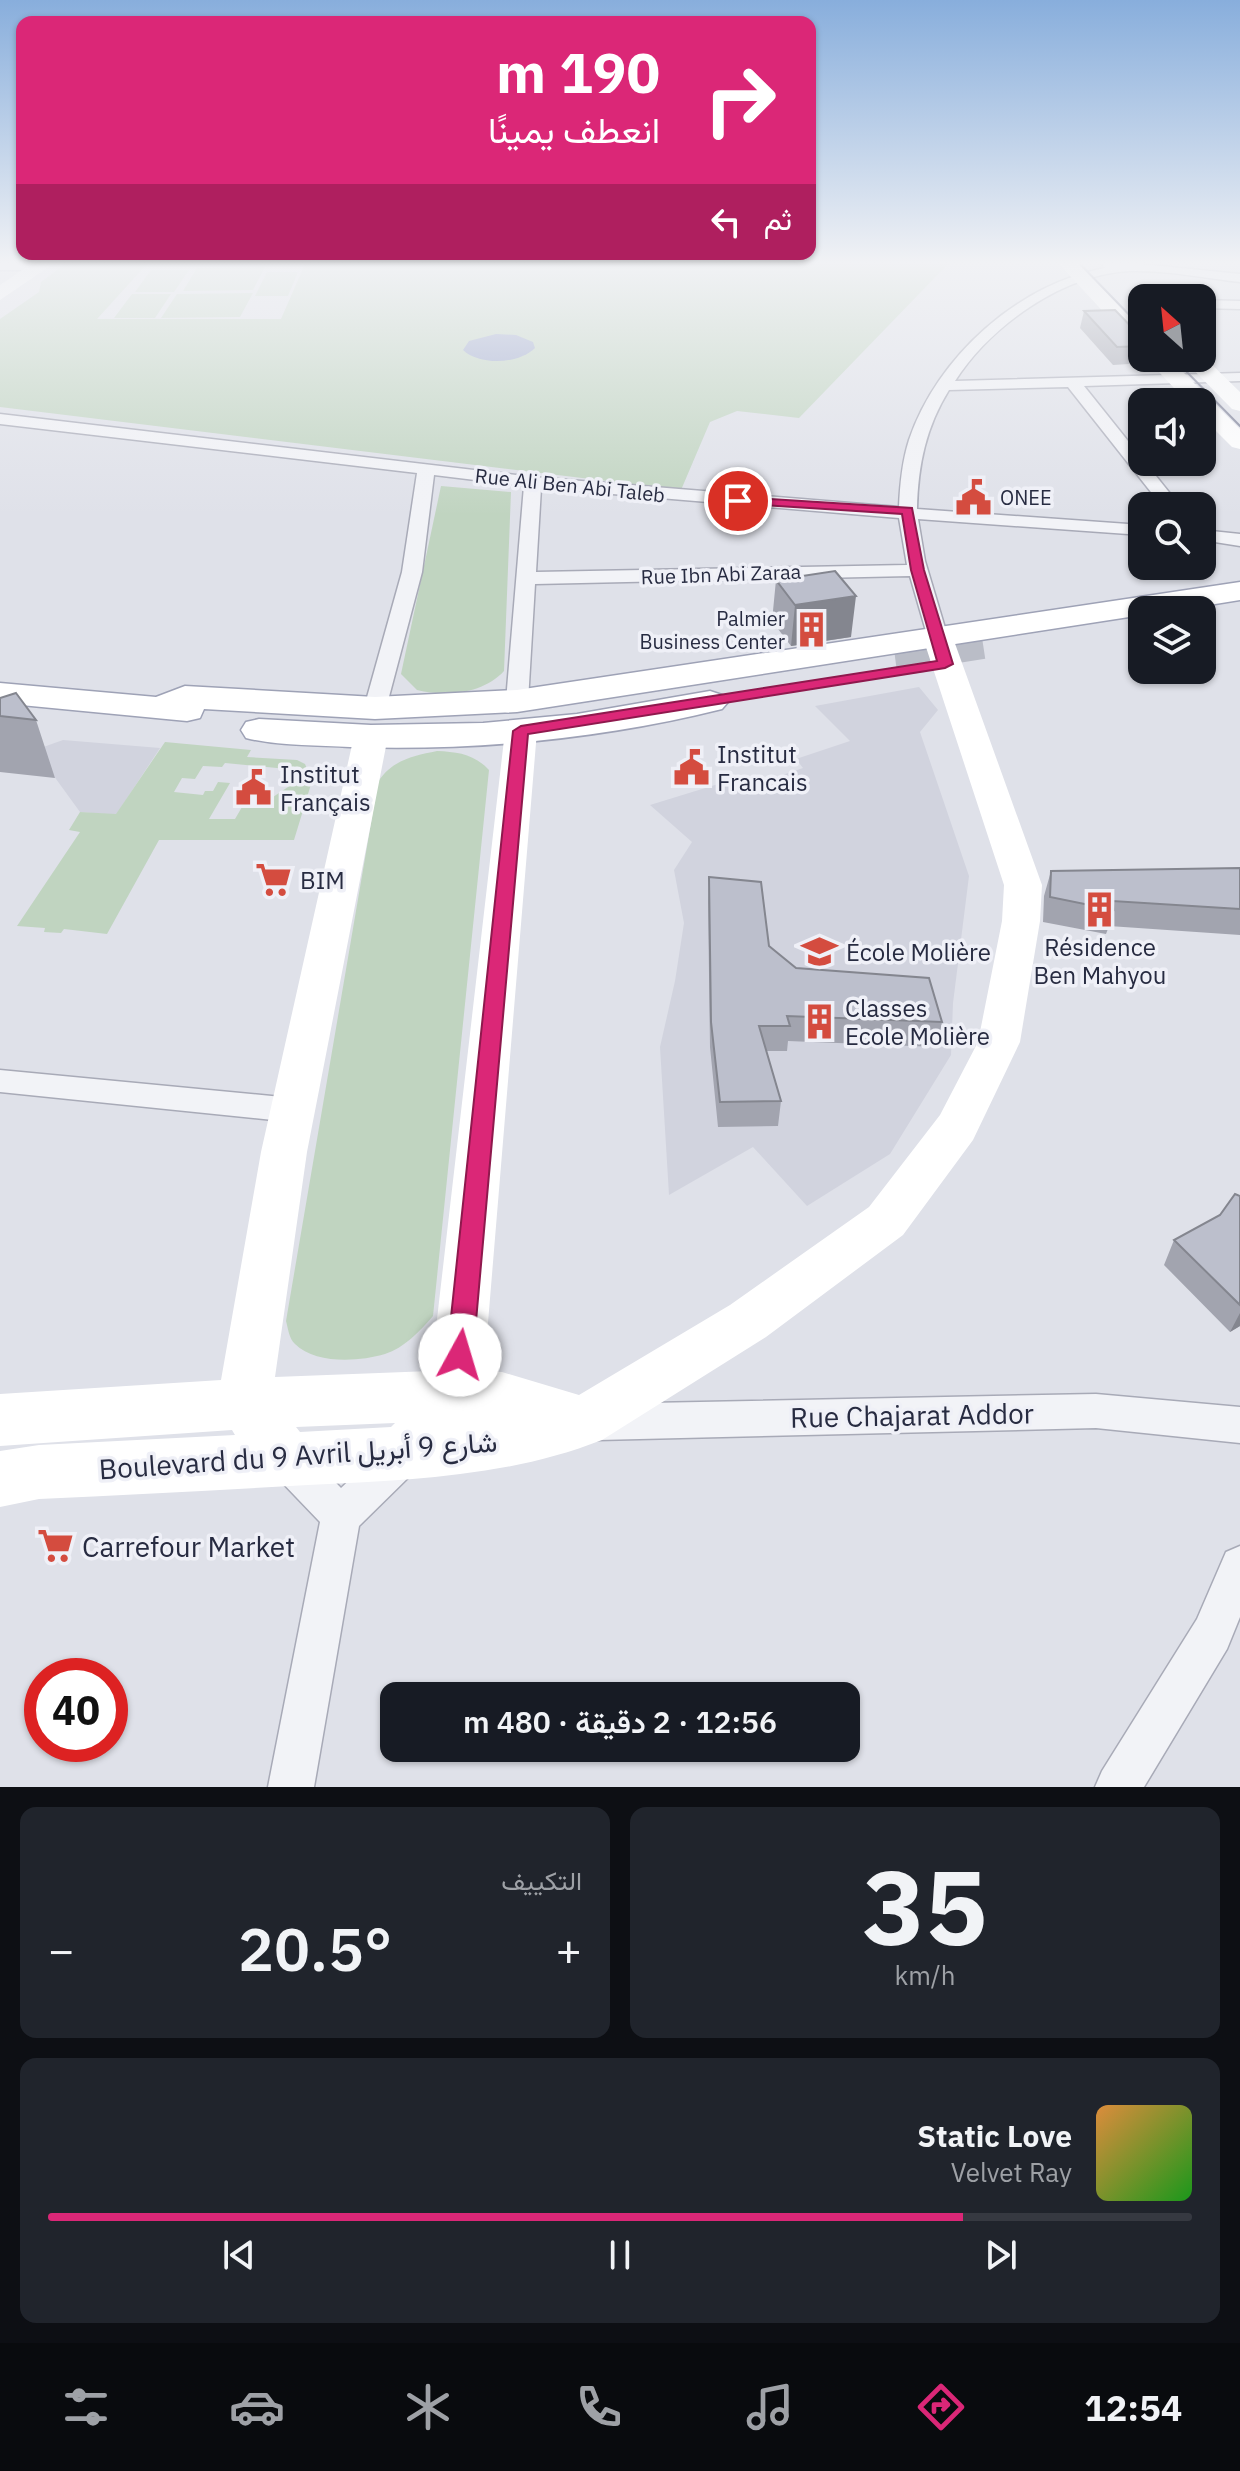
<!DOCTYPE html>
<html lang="ar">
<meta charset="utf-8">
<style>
:root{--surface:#171b24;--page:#20242c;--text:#f1f3f6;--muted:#9ea1a6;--line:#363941;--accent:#db2777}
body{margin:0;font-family:"IBM Plex Sans",Vazirmatn,sans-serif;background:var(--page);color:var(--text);direction:rtl;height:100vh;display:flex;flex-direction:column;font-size:30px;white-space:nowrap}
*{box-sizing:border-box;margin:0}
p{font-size:26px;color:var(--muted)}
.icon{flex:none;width:44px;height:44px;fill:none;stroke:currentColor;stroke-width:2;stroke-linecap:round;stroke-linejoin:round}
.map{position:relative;height:1787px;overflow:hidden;direction:ltr}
.sheet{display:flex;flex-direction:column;gap:20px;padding:20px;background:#0d0f14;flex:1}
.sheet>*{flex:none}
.banner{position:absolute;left:16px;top:16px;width:800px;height:244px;border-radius:16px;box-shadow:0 2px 6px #0004;direction:rtl;background:#db2777;color:#fff;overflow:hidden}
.needle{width:52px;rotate:333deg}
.fabs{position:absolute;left:1128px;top:284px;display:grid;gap:16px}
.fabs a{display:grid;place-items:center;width:88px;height:88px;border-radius:16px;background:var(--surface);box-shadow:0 2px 6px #0004;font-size:40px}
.speed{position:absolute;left:24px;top:1658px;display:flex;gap:16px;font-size:40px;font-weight:700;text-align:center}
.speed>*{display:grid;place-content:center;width:104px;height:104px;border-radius:50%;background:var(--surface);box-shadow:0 2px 6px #0004;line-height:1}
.speed .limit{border:12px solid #d22;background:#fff;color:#111}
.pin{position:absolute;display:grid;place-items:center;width:68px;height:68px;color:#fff;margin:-34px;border:4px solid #fff;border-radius:50%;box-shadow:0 2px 8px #0007}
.me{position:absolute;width:88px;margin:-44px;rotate:6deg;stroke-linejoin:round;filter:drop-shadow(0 0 6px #0008)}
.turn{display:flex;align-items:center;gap:28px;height:168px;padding:0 24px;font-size:36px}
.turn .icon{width:104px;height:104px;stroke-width:2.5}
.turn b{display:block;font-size:56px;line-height:68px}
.then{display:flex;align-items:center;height:76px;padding:0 24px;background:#0003;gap:16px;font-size:30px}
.big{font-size:60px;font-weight:600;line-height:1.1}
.sheet .tile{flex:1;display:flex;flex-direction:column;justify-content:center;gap:12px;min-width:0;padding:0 28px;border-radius:16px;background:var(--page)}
.sheet .dial{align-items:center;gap:0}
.dial b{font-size:104px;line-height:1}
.song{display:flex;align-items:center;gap:24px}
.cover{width:96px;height:96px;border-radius:12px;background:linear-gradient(135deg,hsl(30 70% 55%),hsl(120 70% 35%))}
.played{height:8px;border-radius:4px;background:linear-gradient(90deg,var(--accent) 80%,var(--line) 80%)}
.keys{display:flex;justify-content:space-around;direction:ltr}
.heat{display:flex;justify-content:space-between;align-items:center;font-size:44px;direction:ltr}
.sheet .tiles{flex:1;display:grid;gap:20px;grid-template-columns:1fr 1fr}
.tile:last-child{grid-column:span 2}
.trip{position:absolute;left:380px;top:1682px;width:480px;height:80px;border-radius:16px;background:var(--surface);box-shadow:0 2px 6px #0004;font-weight:600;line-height:80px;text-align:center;direction:rtl}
.menu{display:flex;height:128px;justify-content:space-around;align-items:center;background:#090b0e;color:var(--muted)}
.menu .icon{width:56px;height:56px}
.menu .on{color:var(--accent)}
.menu b{font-size:36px;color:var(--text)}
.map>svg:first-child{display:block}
</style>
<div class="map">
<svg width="1240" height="1787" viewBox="0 0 1240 1787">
<rect width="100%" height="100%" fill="#dfe1e9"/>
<path fill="#d1d3de" d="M 919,687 L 938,710 L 920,732 L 969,876 L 953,1003 L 951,1055 L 890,1154 L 807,1206 L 753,1147 L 669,1195 L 660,1047 L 675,981 L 684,923 L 674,870 L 692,842 L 650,805 L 728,781 L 738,790 L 803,768 L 796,759 L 850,741 L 815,706 Z
M 63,740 L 160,748 L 116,815 L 80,812 L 35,750 Z"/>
<path fill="#c0d4c0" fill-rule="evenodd" d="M 65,264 L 147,264 L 97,319 L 281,319 L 305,264 L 948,264 L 799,418 L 737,411 L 710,422 L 681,490 L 0,407 L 0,319 L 39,292 L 41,282 Z
M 265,267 L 253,290 L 183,291 L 197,268 Z
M 151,270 L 189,270 L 174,292 L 135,292 Z
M 267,272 L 298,272 L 288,296 L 255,296 Z
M 253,293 L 240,317 L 161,318 L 177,294 Z
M 132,294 L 171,294 L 155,318 L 114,318 Z
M 441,486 L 511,492 L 504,671 C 483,694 446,697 417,690 L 401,674 Z
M 165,742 L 251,750 L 247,757 L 297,760 L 305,764 L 312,781 L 294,840 L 159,840 L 107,934 L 64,929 L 61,933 L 44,932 L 45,928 L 17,926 L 80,832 L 69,830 L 80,812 L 116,814 ZM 225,763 L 287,769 L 295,772 L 297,781 L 264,803 L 249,795 L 235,819 L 209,819 L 230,783 L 218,782 L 213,791 L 205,791 L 203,795 L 174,792 L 182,778 L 195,779 L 203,766 L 222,767 Z
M 437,751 C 458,752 474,754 489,770 L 433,1316 C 420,1331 404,1348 385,1354 C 358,1362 315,1364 295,1344 C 289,1339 288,1328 286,1321 L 378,782 C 392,760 413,756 437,751 Z"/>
<path fill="#99a5cb" d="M 496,334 L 516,335 L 533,342 L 535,348 C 519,364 480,366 463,350 L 469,341 Z"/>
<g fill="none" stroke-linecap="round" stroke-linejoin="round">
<path stroke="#babdc7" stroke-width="30" stroke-dasharray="30 15" stroke-linecap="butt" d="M 910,655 L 983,644"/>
<path stroke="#babdc7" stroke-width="38" stroke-dasharray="38 19" stroke-linecap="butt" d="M 895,657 L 924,653"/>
<defs>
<path id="street" d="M 0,264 L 46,264 L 47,266 L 41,270 L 0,270 Z
M 1102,264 L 1141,264 L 1240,274 L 1240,282 C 1205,278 1166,270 1130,271 C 1063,274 990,326 955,381 L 1240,373 L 1240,381 L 1084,386 L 1180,506 L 1162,506 L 1068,387 L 949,390 C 926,427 918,465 917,509 L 1142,525 L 1142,535 L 918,519 L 925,561 L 948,638 L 938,644 L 928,638 L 910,576 L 535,584 L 528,701 L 517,708 L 506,701 L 524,486 L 434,475 L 422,572 L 386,708 L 375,715 L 364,708 L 402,572 L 417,473 L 0,424 L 0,414 L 533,477 L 899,507 C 900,484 902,462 909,440 C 937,357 1018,284 1105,268 ZM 541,488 L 899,518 L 907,565 L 536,572 Z
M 1142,299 L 1142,307 L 1132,303 L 1134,300 Z
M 1202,300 L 1240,301 L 1240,309 L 1202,308 Z
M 1202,530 L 1240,534 L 1240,546 L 1202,540 Z
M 0,1070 L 292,1098 L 303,1102 L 307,1110 L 303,1118 L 292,1122 L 0,1092 Z
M 1096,1394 L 1240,1407 L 1240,1443 L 1096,1428 L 598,1440 L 585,1435 L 579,1422 L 585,1409 L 598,1404 Z
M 402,1439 L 416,1444 L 421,1457 L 416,1470 L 359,1526 L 314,1787 L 268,1787 L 320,1522 L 274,1474 L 269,1461 L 274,1448 L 288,1443 L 302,1448 L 341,1488 L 388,1444 Z
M 1240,1546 L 1240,1617 L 1227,1649 L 1144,1787 L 1095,1787 L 1102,1771 L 1197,1619 L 1226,1552 Z"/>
<path id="primary" d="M 1240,582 L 1240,600 L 1178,610 L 1142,610 L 1142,615 L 517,712 L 375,719 L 204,709 L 200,718 L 187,721 L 0,703 L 0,683 L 156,697 L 185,686 L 375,697 L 517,690 Z
M 710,691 L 722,695 L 728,702 L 722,709 C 602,739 474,751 350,747 C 316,745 279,746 246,738 L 241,730 L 246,722 L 259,719 L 371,725 L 483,723 L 577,714 Z"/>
</defs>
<use href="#street" stroke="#a8aab7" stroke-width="3"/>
<use href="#primary" stroke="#9ea2b6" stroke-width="3"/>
<use href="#street" fill="#f2f3f7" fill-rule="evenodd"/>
<path fill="#fff" fill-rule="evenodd" d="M 31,264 L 53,264 L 0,300 L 0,285 Z
M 1059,264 L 1079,264 L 1142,330 L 1142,348 L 1135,346 Z
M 1202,355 L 1240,392 L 1240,411 L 1232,409 L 1182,358 L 1202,358 Z
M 1146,358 L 1169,358 L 1240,429 L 1240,449 L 1232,447 L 1202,417 L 1202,402 L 1187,402 Z
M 938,629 L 949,632 L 953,638 L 1042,885 L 1040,921 L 1020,1042 L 973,1140 L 903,1235 L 766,1337 L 602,1440 C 508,1477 408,1480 308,1485 C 218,1490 129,1495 39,1499 L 0,1507 L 0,1451 L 39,1445 L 235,1435 L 232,1430 L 0,1446 L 0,1394 L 221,1380 L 261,1152 L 354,736 L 359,729 L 371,726 L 383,729 L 388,736 L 307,1152 L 275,1377 L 431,1371 L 505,731 L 509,724 L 521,721 L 533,724 L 537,731 L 484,1371 L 502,1372 L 579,1395 L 730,1305 L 869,1207 L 940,1115 L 978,1042 L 1002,921 L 1004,885 L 923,638 L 927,632 ZM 395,1423 L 391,1427 L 300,1432 L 296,1427 Z"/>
<use href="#primary" fill="#fff" fill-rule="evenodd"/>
<path stroke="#787c94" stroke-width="2" d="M 1080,264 L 1142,328
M 1173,358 L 1240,426"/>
</g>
<path fill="#a2a4af" d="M 1084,311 L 1142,338 L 1142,358 L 1146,358 L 1145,363 L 1113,365 L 1080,328 Z
M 776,580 L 851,637 L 791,646 L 772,621 Z
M 0,698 L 36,720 L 55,778 L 0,772 Z
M 1240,868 L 1240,935 L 1109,926 L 1106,934 L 1043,922 L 1044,896 L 1051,871 Z
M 709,877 L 769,946 L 796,968 L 942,1022 L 937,1047 L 788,1041 L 787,1051 L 766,1051 L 781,1101 L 778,1126 L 718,1127 L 710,1047 L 708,901 Z
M 1240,1196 L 1240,1326 L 1230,1332 L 1164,1265 L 1174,1240 L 1220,1215 Z"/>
<path fill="#84868f" d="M 856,596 L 851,637 L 791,646 L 795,605 Z
M 1240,1313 L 1240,1326 L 1230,1332 Z"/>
<path fill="#bcbfcc" stroke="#84868f" stroke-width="2" d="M 1115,310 L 1142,338 L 1142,346 L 1117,347 L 1084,311 Z
M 835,571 L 856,596 L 795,605 L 776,580 Z
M 16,693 L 36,720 L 0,716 L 0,698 Z
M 1240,868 L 1240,909 L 1113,901 L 1114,910 L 1050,897 L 1051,871 Z
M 709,877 L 761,882 L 769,946 L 796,968 L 929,978 L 942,1022 L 787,1016 L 790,1026 L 759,1026 L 781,1101 L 720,1102 L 711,1022 Z
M 1235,1194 L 1240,1196 L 1240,1305 L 1174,1240 L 1220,1215 Z"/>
<linearGradient id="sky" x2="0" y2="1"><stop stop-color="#88aedc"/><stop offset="0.51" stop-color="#f1f2f5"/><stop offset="1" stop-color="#f1f2f5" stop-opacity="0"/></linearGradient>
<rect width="1240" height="515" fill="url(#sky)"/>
<path fill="#db2777" stroke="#8e194d" stroke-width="2" d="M 738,497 L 912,508 L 924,570 L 953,664 L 945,668 L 528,734 L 473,1355 L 469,1363 L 460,1366 L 451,1363 L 447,1355 L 513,731 L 521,726 L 937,661 L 911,570 L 902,514 L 733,503 L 731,501 Z"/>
<defs>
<symbol id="civic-bare" viewBox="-9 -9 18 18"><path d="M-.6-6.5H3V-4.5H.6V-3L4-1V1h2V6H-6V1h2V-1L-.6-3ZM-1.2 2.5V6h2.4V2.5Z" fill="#d44c3f" stroke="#eff0f7" stroke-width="2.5" paint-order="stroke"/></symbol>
<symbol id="building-bare" viewBox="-9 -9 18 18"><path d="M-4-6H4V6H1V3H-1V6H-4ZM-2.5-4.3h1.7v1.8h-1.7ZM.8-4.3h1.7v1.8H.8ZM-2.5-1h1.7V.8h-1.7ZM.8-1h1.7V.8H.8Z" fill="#d44c3f" stroke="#eff0f7" stroke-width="2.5" paint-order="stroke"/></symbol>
<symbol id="supermarket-bare" viewBox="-9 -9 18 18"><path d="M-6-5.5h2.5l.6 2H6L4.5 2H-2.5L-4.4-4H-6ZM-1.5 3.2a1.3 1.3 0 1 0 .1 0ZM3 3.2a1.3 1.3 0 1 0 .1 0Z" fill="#d44c3f" stroke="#eff0f7" stroke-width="2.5" paint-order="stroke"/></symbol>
<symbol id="school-bare" viewBox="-9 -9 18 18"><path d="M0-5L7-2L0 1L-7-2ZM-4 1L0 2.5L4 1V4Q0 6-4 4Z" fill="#d44c3f" stroke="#eff0f7" stroke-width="2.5" paint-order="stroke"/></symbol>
</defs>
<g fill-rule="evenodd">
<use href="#civic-bare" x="948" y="472" width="51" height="51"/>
<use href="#building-bare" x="786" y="604" width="51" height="51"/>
<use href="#civic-bare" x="666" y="742" width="51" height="51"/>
<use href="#civic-bare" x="228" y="762" width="51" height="51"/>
<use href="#supermarket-bare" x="248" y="854" width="51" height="51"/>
<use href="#building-bare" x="1074" y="884" width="51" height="51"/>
<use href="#school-bare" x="794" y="926" width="51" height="51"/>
<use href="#building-bare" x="794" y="996" width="51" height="51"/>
<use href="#supermarket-bare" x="30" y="1520" width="51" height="51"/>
</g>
<g text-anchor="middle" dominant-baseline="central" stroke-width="7" stroke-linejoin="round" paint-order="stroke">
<g font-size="20" fill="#272b41" stroke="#eff0f7">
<text transform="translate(570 485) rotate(6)">Rue Ali Ben Abi Taleb</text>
<text transform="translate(721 574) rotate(-2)">Rue Ibn Abi Zaraa</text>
</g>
<g font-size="20" fill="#272b41" stroke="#eff0f7" text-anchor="start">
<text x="1000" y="497">ONEE</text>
<text x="785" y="618" text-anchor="end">Palmier<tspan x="785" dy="23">Business Center</tspan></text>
</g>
<g font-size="24" fill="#272b41" stroke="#eff0f7" text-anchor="start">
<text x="717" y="754">Institut<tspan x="717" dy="28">Francais</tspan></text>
<text x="280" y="774">Institut<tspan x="280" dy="28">Français</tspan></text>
<text x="300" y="880">BIM</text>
<text x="1100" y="947" text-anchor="middle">Résidence<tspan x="1100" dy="28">Ben Mahyou</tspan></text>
<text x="846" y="952">École Molière</text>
<text x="845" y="1008">Classes<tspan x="845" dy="28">Ecole Molière</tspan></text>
</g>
<g font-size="28" fill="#272b41" stroke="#eff0f7">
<text transform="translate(912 1415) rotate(-1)">Rue Chajarat Addor</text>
<text transform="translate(298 1455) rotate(-4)">Boulevard du 9 Avril شارع 9 أبريل</text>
</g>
<g font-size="28" fill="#272b41" stroke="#eff0f7" text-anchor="start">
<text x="82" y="1546">Carrefour Market</text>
</g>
</g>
</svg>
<div class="fabs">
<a><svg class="needle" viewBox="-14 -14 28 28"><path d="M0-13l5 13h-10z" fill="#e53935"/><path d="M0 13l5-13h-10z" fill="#9ea1a6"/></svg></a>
<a><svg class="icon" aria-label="sound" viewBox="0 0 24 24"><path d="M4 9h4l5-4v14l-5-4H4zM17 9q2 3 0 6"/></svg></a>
<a><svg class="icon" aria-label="search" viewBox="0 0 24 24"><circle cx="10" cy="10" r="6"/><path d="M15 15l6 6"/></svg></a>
<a><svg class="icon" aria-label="layers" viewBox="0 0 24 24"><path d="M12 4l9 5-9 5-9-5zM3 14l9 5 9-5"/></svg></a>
</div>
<div class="speed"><div class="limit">40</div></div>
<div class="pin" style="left:738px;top:501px;background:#d93025"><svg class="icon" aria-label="arrive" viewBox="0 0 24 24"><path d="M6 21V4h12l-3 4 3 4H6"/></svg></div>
<svg class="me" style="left:460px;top:1355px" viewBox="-20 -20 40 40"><circle r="19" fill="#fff"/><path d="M0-13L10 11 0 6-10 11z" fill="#db2777"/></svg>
<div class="trip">12:56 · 2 دقيقة · 480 m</div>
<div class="banner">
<div class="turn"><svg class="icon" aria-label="right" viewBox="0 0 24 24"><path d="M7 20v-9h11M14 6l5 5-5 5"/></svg><div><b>190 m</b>انعطف يمينًا</div></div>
<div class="then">ثم<svg class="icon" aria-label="left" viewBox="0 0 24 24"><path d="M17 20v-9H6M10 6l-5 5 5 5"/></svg></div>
</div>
</div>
<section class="sheet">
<div class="tiles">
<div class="tile dial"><b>35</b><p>km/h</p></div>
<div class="tile"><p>التكييف</p>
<div class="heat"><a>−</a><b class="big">20.5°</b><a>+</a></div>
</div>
<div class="tile">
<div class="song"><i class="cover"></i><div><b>Static Love</b><p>Velvet Ray</p></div></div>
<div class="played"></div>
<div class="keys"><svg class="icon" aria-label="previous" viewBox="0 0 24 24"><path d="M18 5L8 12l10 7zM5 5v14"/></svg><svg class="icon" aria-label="pause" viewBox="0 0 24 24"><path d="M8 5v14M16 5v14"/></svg><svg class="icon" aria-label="next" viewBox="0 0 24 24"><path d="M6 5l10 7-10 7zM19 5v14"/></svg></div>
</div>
</div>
</section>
<nav class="menu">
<b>12:54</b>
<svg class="icon on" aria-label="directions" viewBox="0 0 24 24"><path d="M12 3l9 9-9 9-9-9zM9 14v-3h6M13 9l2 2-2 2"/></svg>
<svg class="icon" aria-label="music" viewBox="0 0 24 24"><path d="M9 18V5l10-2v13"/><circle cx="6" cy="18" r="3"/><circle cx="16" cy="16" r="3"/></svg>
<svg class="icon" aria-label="phone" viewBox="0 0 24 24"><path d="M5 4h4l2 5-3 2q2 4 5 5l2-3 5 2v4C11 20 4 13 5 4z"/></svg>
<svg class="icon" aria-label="climate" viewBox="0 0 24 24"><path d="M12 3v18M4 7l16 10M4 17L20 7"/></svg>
<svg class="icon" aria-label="car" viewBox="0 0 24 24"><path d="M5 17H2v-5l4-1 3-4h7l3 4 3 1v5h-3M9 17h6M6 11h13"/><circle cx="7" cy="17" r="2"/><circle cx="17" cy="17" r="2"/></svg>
<svg class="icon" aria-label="filters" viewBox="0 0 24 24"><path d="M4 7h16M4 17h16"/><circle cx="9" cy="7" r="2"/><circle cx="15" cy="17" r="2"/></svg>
</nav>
